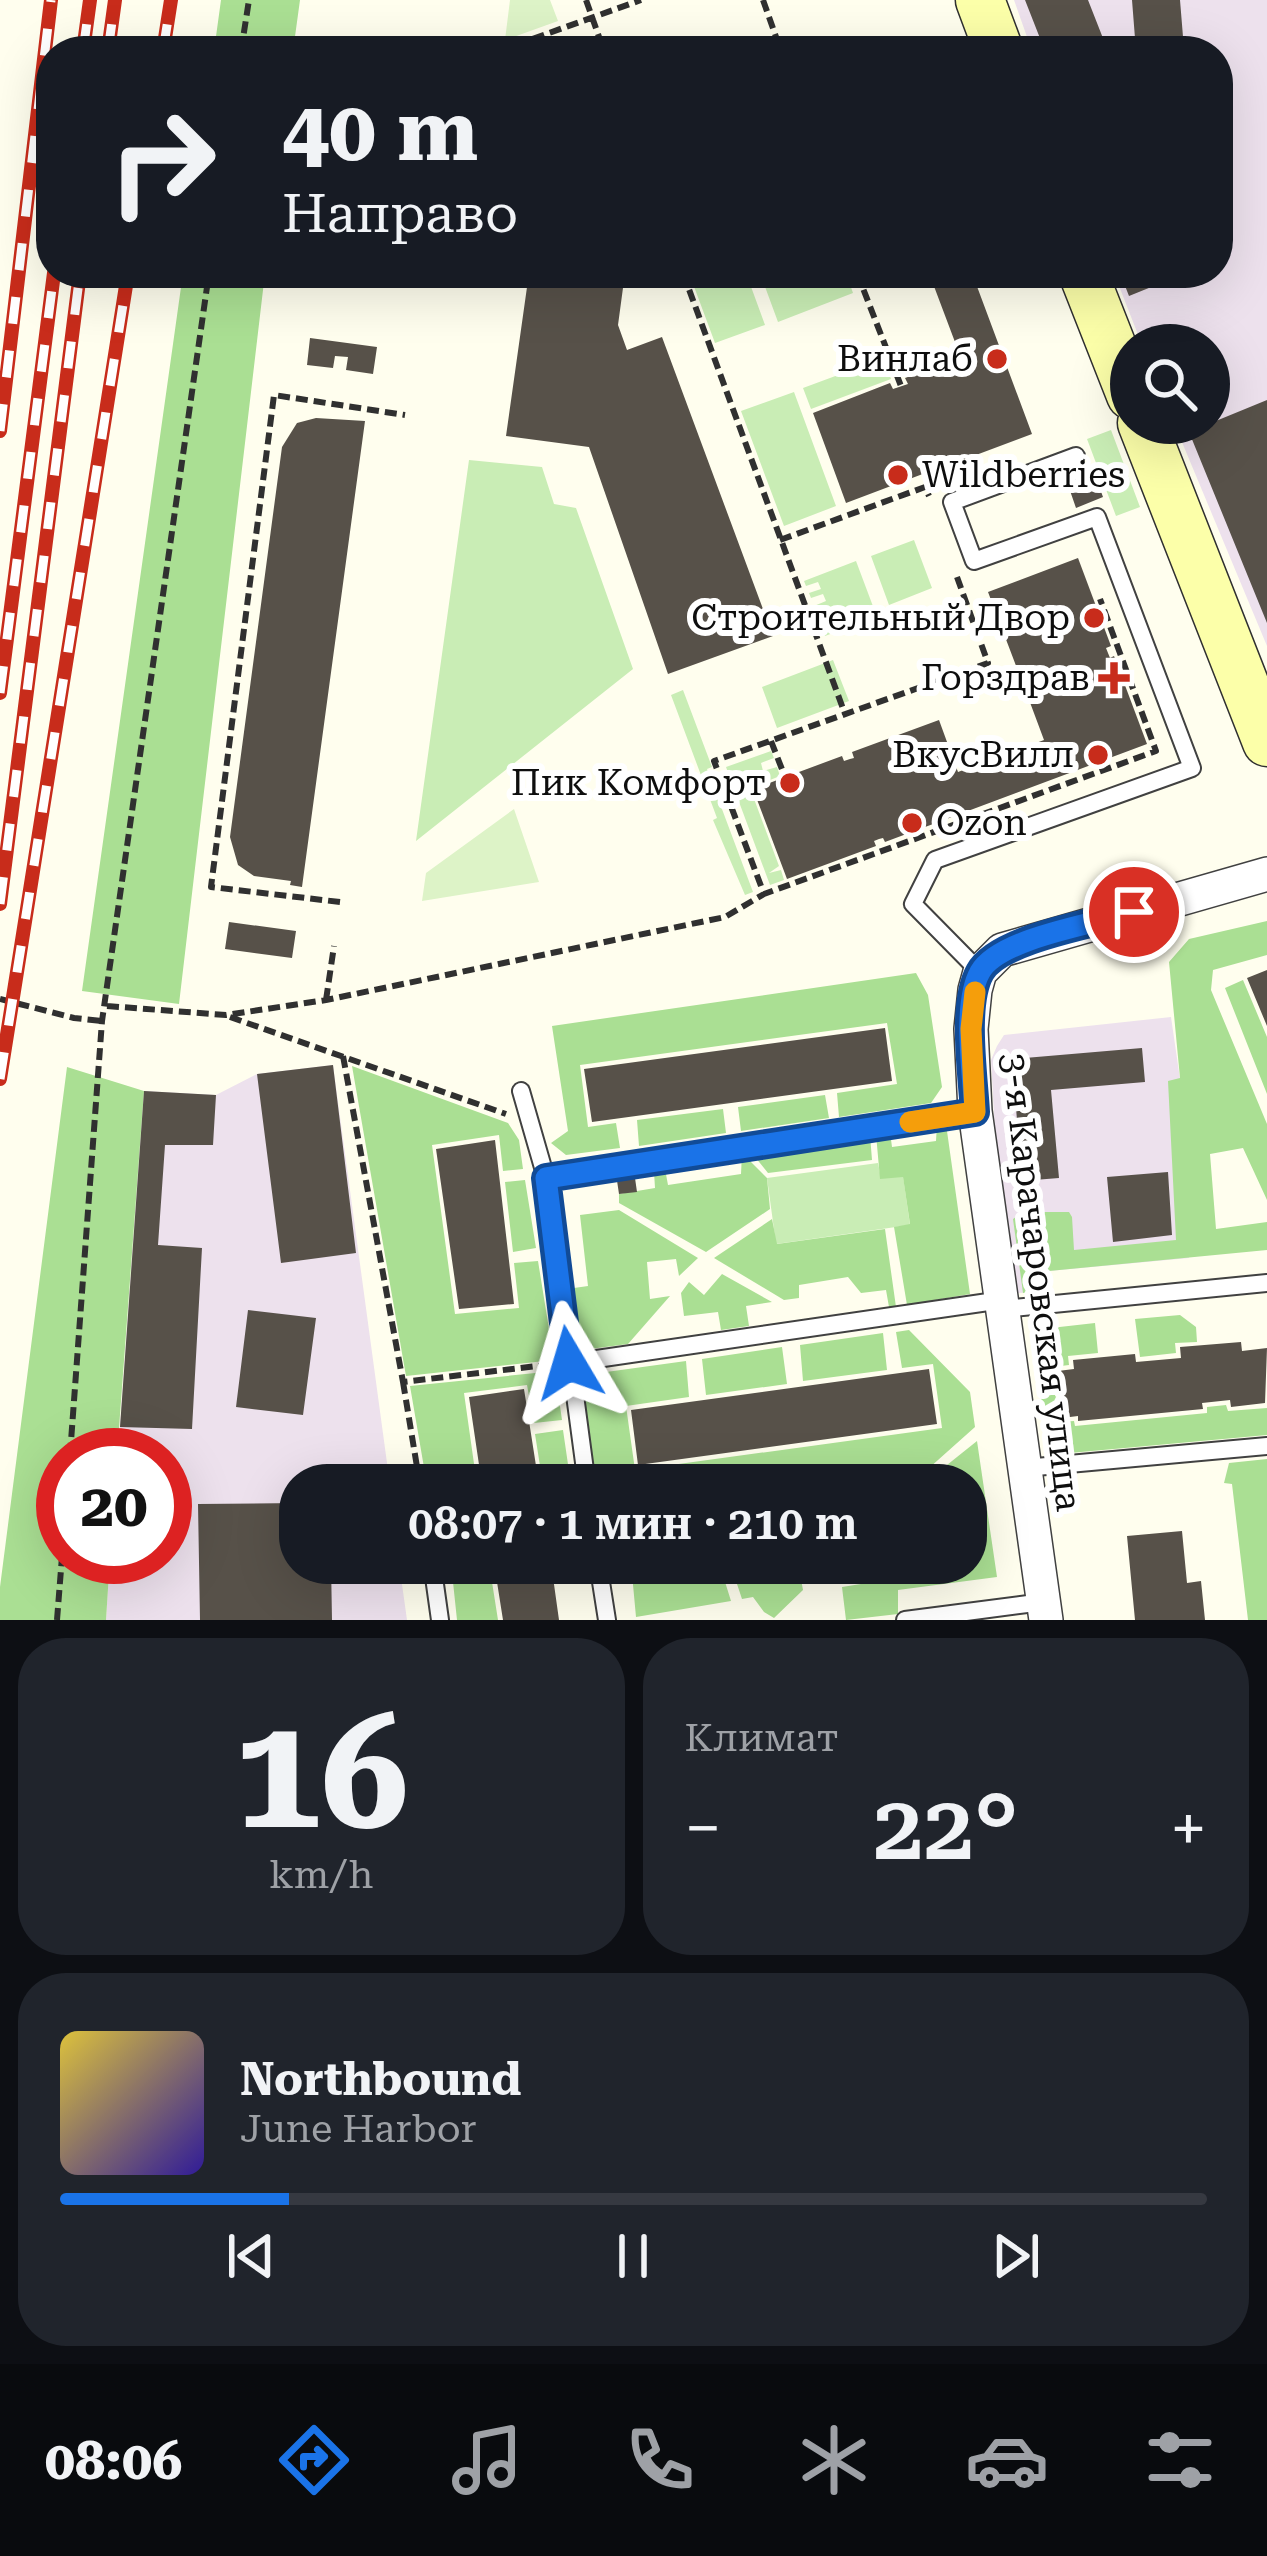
<!DOCTYPE html>
<html lang="ru">
<meta charset="utf-8">
<style>
:root{--surface:#171b24;--page:#20242c;--text:#f1f3f6;--muted:#9ea1a6;--line:#363941;--accent:#1a73e8}
body{margin:0;font-family:"Roboto Serif",serif;background:var(--page);color:var(--text);height:100vh;display:flex;flex-direction:column;font-size:45px;white-space:nowrap}
*{box-sizing:border-box;margin:0}
p{font-size:39px;color:var(--muted)}
.icon{flex:none;width:66px;height:66px;fill:none;stroke:currentColor;stroke-width:2;stroke-linecap:round;stroke-linejoin:round}
.map{position:relative;height:1620px;overflow:hidden}
.sheet{display:flex;flex-direction:column;gap:18px;padding:18px;background:#0d0f14;flex:1}
.sheet>*{flex:none}
.top-card{position:absolute;left:36px;top:36px;width:1197px;height:252px;border-radius:48px;box-shadow:0 12px 48px #0002;background:#171b24;color:var(--text);overflow:hidden}
.buttons{position:absolute;left:1110px;top:324px;display:grid;gap:24px}
.buttons a{display:grid;place-items:center;width:120px;height:120px;border-radius:50%;background:var(--surface);box-shadow:0 12px 48px #0002;font-size:60px}
.speed{position:absolute;left:36px;top:1428px;display:flex;gap:24px;font-size:60px;font-weight:700;text-align:center}
.speed>*{display:grid;place-content:center;width:156px;height:156px;border-radius:50%;background:var(--surface);box-shadow:0 12px 48px #0002;line-height:1}
.speed .limit{border:18px solid #d22;background:#fff;color:#111}
.pin{position:absolute;display:grid;place-items:center;width:102px;height:102px;color:#fff;margin:-51px;border:6px solid #fff;border-radius:50%;box-shadow:0 3px 12px #0007}
.me{position:absolute;width:132px;margin:-66px;rotate:353deg;stroke-linejoin:round;filter:drop-shadow(0 0 9px #0008)}
.turn{display:flex;align-items:center;gap:42px;height:252px;padding:0 48px;font-size:54px}
.turn .icon{width:156px;height:156px;stroke-width:2.5}
.turn b{display:block;font-size:84px;line-height:102px}
.big{font-size:90px;font-weight:600;line-height:1.1}
.sheet .tile{flex:1;display:flex;flex-direction:column;justify-content:center;gap:18px;min-width:0;padding:0 42px;border-radius:48px;background:var(--page)}
.sheet .dial{align-items:center;gap:0}
.dial b{font-size:156px;line-height:1}
.song{display:flex;align-items:center;gap:36px}
.cover{width:144px;height:144px;border-radius:18px;background:linear-gradient(135deg,hsl(50 70% 55%),hsl(250 70% 35%))}
.played{height:12px;border-radius:6px;background:linear-gradient(90deg,var(--accent) 20%,var(--line) 20%)}
.keys{display:flex;justify-content:space-around;direction:ltr}
.heat{display:flex;justify-content:space-between;align-items:center;font-size:66px;direction:ltr}
.sheet .tiles{flex:1;display:grid;gap:18px;grid-template-columns:1fr 1fr}
.tile:last-child{grid-column:span 2}
.trip{position:absolute;left:279px;top:1464px;width:708px;height:120px;border-radius:48px;background:var(--surface);box-shadow:0 12px 48px #0002;font-weight:600;line-height:120px;text-align:center}
.tabs{display:flex;height:192px;justify-content:space-around;align-items:center;background:#090b0e;color:var(--muted)}
.tabs .icon{width:84px;height:84px}
.tabs .selected{color:var(--accent)}
.tabs b{font-size:54px;color:var(--text)}
.map>svg:first-child{display:block}
</style>
<div class="map">
<svg width="1267" height="1620" viewBox="0 0 1267 1620">
<rect width="100%" height="100%" fill="#fffeee"/>
<path fill="#ede1ed" d="M 1014,0 L 1267,0 L 1267,646 L 1174,423 L 1209,423 L 1209,345 L 1142,345 L 1114,273 L 1218,273 L 1218,51 L 1032,51 Z
M 1171,1017 L 1180,1079 L 1189,1258 L 1049,1271 L 1047,1292 L 1014,1293 L 997,1170 L 991,1060 L 997,1046 L 1004,1035 Z
M 333,1065 L 390,1485 L 300,1485 L 300,1563 L 399,1563 L 407,1620 L 106,1620 L 110,1557 L 165,1557 L 165,1455 L 118,1455 L 144,1091 L 216,1095 L 257,1074 Z"/>
<path fill="#c9edb5" d="M 689,273 L 746,273 L 765,325 L 715,343 Z
M 760,273 L 846,273 L 853,293 L 778,322 Z
M 884,358 L 891,379 L 811,409 L 803,388 Z
M 794,392 L 836,506 L 784,526 L 741,411 Z
M 1111,430 L 1140,507 L 1116,516 L 1087,439 Z
M 469,460 L 542,467 L 554,504 L 576,508 L 633,669 L 416,841 Z
M 914,540 L 932,588 L 889,605 L 871,556 Z
M 856,561 L 877,617 L 866,613 L 840,623 L 841,630 L 825,636 L 817,616 L 829,612 L 828,607 L 815,611 L 814,606 L 826,601 L 823,594 L 811,598 L 809,593 L 821,589 L 818,582 L 806,586 L 804,581 Z
M 833,660 L 849,701 L 777,728 L 762,687 Z
M 683,690 L 712,767 L 707,769 L 753,892 L 745,895 L 713,820 L 717,818 L 671,695 Z
M 771,751 L 774,758 L 761,763 L 763,771 L 777,767 L 780,776 L 750,788 L 779,866 L 769,873 L 781,870 L 784,880 L 770,885 L 726,767 Z
M 878,1163 L 881,1178 L 903,1176 L 910,1225 L 776,1244 L 767,1178 Z"/>
<path fill="#aadf93" d="M 221,0 L 300,0 L 293,51 L 214,51 Z
M 183,273 L 265,273 L 179,1004 L 82,991 Z
M 1267,921 L 1267,955 L 1213,970 L 1211,990 L 1267,1124 L 1267,1200 L 1243,1148 L 1210,1154 L 1216,1229 L 1267,1222 L 1267,1250 L 1049,1271 L 1047,1292 L 1023,1293 L 1013,1219 L 1023,1212 L 1069,1212 L 1072,1217 L 1074,1250 L 1176,1240 L 1168,1081 L 1180,1078 L 1169,962 L 1189,939 Z
M 916,973 L 928,995 L 942,1087 L 931,1103 L 839,1117 L 837,1093 L 897,1084 L 887,1023 L 580,1065 L 588,1127 L 616,1123 L 620,1148 L 566,1155 L 551,1143 L 568,1131 L 552,1026 Z
M 1243,980 L 1267,1037 L 1267,1094 L 1225,988 Z
M 352,1066 L 508,1123 L 519,1140 L 523,1169 L 503,1171 L 499,1135 L 432,1145 L 455,1314 L 519,1308 L 514,1263 L 538,1261 L 554,1360 L 406,1376 Z
M 67,1067 L 144,1091 L 117,1455 L 63,1455 L 63,1557 L 110,1557 L 106,1620 L 0,1620 L 0,1587 Z
M 825,1095 L 829,1118 L 741,1131 L 738,1107 Z
M 723,1109 L 726,1133 L 639,1146 L 637,1120 Z
M 937,1124 L 946,1124 L 970,1294 L 907,1305 L 894,1227 L 910,1224 L 903,1177 L 880,1179 L 876,1134 L 890,1132 L 892,1147 L 936,1141 Z
M 870,1135 L 872,1160 L 768,1173 L 751,1152 Z
M 742,1153 L 767,1178 L 770,1209 L 706,1252 L 619,1203 L 619,1194 L 655,1188 L 654,1172 L 665,1169 L 668,1185 L 741,1174 Z
M 525,1180 L 536,1248 L 513,1252 L 505,1182 Z
M 619,1210 L 698,1258 L 679,1276 L 676,1259 L 647,1262 L 650,1299 L 670,1296 L 628,1344 L 590,1349 L 574,1336 L 567,1289 L 588,1286 L 580,1215 Z
M 772,1219 L 777,1244 L 885,1229 L 896,1307 L 889,1307 L 886,1290 L 861,1293 L 848,1277 L 799,1285 L 799,1298 L 784,1300 L 714,1258 Z
M 722,1274 L 772,1302 L 746,1306 L 749,1326 L 721,1330 L 718,1312 L 684,1316 L 681,1293 L 689,1282 L 704,1295 Z
M 1180,1315 L 1196,1327 L 1197,1342 L 1175,1343 L 1176,1353 L 1140,1357 L 1135,1319 Z
M 1095,1323 L 1098,1353 L 1068,1356 L 1069,1365 L 1053,1367 L 1058,1422 L 1074,1421 L 1075,1426 L 1207,1413 L 1207,1407 L 1226,1405 L 1228,1411 L 1267,1408 L 1267,1435 L 1048,1455 L 1033,1330 Z
M 909,1330 L 970,1392 L 975,1427 L 910,1485 L 594,1485 L 582,1388 L 586,1374 L 596,1366 L 599,1373 L 686,1361 L 689,1397 L 626,1406 L 635,1470 L 942,1428 L 933,1364 L 902,1368 L 896,1332 Z
M 883,1333 L 887,1370 L 803,1381 L 800,1345 Z
M 782,1347 L 787,1384 L 706,1395 L 702,1359 Z
M 555,1371 L 562,1420 L 534,1423 L 527,1385 L 464,1393 L 477,1485 L 427,1485 L 410,1386 Z
M 563,1430 L 571,1485 L 543,1485 L 535,1434 Z
M 977,1441 L 997,1577 L 898,1590 L 898,1614 L 846,1620 L 842,1587 L 911,1576 L 910,1563 L 966,1563 L 966,1485 L 922,1485 Z
M 1267,1459 L 1267,1620 L 1248,1620 L 1232,1484 L 1224,1483 L 1229,1463 Z
M 451,1563 L 489,1563 L 498,1620 L 457,1620 Z
M 631,1563 L 713,1563 L 721,1569 L 731,1601 L 636,1617 Z
M 730,1563 L 798,1563 L 803,1590 L 774,1618 L 764,1612 L 753,1597 L 742,1599 Z"/>
<path fill="#ddf3c7" d="M 510,0 L 550,0 L 558,21 L 505,40 Z
M 514,809 L 539,882 L 422,901 L 426,873 Z"/>
<path fill="#575149" d="M 1025,0 L 1088,0 L 1108,51 L 1045,51 Z
M 1132,0 L 1180,0 L 1184,49 L 1136,51 Z
M 529,273 L 625,273 L 618,325 L 627,350 L 662,337 L 773,636 L 668,674 L 589,447 L 506,436 Z
M 929,273 L 972,273 L 1032,434 L 944,467 L 942,462 L 933,464 L 927,467 L 928,472 L 846,503 L 813,413 L 890,383 L 893,389 L 908,384 L 905,378 L 961,358 Z
M 1120,273 L 1174,273 L 1176,277 L 1129,296 Z
M 310,338 L 377,347 L 373,374 L 346,370 L 348,357 L 335,356 L 333,368 L 307,365 Z
M 1267,400 L 1267,623 L 1189,432 Z
M 316,418 L 365,421 L 302,887 L 290,885 L 291,881 L 254,876 L 238,865 L 230,837 L 282,447 L 297,423 Z
M 1094,472 L 1103,497 L 1076,508 L 1067,482 Z
M 1078,558 L 1111,646 L 1106,648 L 1110,658 L 1114,656 L 1147,744 L 885,842 L 883,838 L 879,839 L 874,841 L 876,846 L 787,879 L 753,789 L 842,756 L 844,761 L 850,759 L 854,758 L 852,752 L 939,720 L 958,772 L 1044,740 L 1025,689 L 1029,687 L 1028,683 L 1026,677 L 1021,679 L 988,592 Z
M 229,922 L 296,931 L 292,958 L 225,949 Z
M 1267,970 L 1267,1026 L 1247,978 Z
M 885,1028 L 892,1081 L 592,1122 L 584,1069 Z
M 1142,1048 L 1145,1082 L 1051,1090 L 1059,1178 L 1022,1181 L 1012,1059 Z
M 333,1065 L 356,1253 L 281,1263 L 257,1074 Z
M 144,1091 L 216,1095 L 213,1145 L 165,1145 L 158,1245 L 202,1248 L 192,1429 L 120,1427 Z
M 495,1140 L 514,1304 L 459,1309 L 436,1149 Z
M 634,1171 L 637,1192 L 619,1194 L 616,1174 Z
M 1168,1172 L 1172,1235 L 1113,1242 L 1107,1177 Z
M 248,1310 L 316,1318 L 303,1415 L 236,1407 Z
M 1241,1342 L 1242,1351 L 1267,1348 L 1265,1403 L 1231,1407 L 1230,1400 L 1202,1403 L 1203,1409 L 1078,1421 L 1078,1416 L 1062,1418 L 1058,1371 L 1074,1369 L 1073,1360 L 1135,1354 L 1136,1362 L 1181,1358 L 1180,1347 Z
M 929,1369 L 937,1424 L 638,1465 L 631,1410 Z
M 524,1389 L 539,1485 L 482,1485 L 469,1397 Z
M 300,1503 L 300,1563 L 331,1563 L 332,1620 L 200,1620 L 198,1504 Z
M 1182,1531 L 1187,1583 L 1201,1581 L 1205,1620 L 1135,1620 L 1127,1536 Z
M 494,1563 L 551,1563 L 559,1620 L 503,1620 Z"/>
<g fill="none" stroke-linecap="round" stroke-linejoin="round">
<defs>
<path id="lane" d="M 980,972 L 913,904 L 935,860 L 1192,768 L 1097,517 L 974,561 L 952,502 L 1076,456
M 521,1091 L 546,1178 L 587,1485
M 546,1178 L 975,1111
M 1003,1309 L 1267,1283
M 569,1363 L 1002,1300
M 1025,1468 L 1267,1446
M 432,1563 L 440,1620
M 598,1563 L 607,1620
M 905,1620 L 1043,1602"/>
<path id="street" d="M 1046,1620 L 975,1111 L 971,1029 L 975,990 L 980,972 L 1002,950 L 1267,874"/>
<path id="secondary" d="M 980,0 L 999,51
M 1083,273 L 1131,395
M 1142,423 L 1267,742"/>
</defs>
<use href="#lane" stroke="#414141" stroke-width="20"/>
<use href="#street" stroke="#414141" stroke-width="36"/>
<use href="#secondary" stroke="#303030" stroke-width="51"/>
<path stroke="#303030" stroke-width="6" stroke-dasharray="12 6" stroke-linecap="butt" d="M 586,0 L 604,51
M 763,0 L 781,51
M 241,51 L 249,0
M 499,51 L 641,0
M 683,273 L 845,714
M 857,273 L 901,386
M 780,540 L 925,487 L 929,496
M 957,577 L 988,663 L 714,761 L 764,894 L 1156,751 L 1100,599
M 771,741 L 785,777
M 340,902 L 211,887 L 274,395 L 405,415
M 0,999 L 74,1018 L 102,1021
M 326,1000 L 334,946
M 107,1006 L 226,1015 L 326,1000 L 725,917 L 764,894
M 230,1017 L 506,1114
M 343,1056 L 403,1382 L 546,1365
M 403,1382 L 420,1485
M 70,1455 L 102,1021 L 209,273
M 57,1620 L 63,1544"/>
<use href="#lane" stroke="#fff" stroke-width="16"/>
<use href="#street" stroke="#fff" stroke-width="33"/>
<use href="#secondary" stroke="#fcffa9" stroke-width="48"/>
<defs>
<path id="rail" d="M 83,51 L 90,0
M 108,51 L 115,0
M 163,51 L 171,0
M 0,431 L 51,0
M 0,693 L 54,273
M 0,904 L 80,273
M 0,1079 L 128,273"/>
</defs>
<use href="#rail" stroke="#c82c1b" stroke-width="14"/>
<use href="#rail" stroke="#fff" stroke-width="9" stroke-dasharray="27" stroke-linecap="butt"/>
</g>
<g fill="none" stroke-linecap="round" stroke-linejoin="round">
<defs>
<path id="route" d="M 569,1363 L 546,1178 L 975,1112 C 973,1075 962,1004 980,972 C 999,938 1097,923 1134,912"/>
</defs>
<use href="#route" stroke="#114b97" stroke-width="30"/>
<use href="#route" stroke="#1a73e8" stroke-width="21"/>
<path stroke="#f59e0b" stroke-width="21" d="M 910,1122 L 975,1112 L 971,1029 L 975,992"/>
</g>
<g fill="#c82c1b" stroke="#fff" stroke-width="4.5">
<circle cx="997" cy="359" r="12"/>
<circle cx="898" cy="475" r="12"/>
<circle cx="1094" cy="618" r="12"/>
<path d="M1108 660h12v12h12v12h-12v12h-12v-12h-12v-12h12z"/>
<circle cx="1098" cy="755" r="12"/>
<circle cx="790" cy="783" r="12"/>
<circle cx="912" cy="823" r="12"/>
</g>
<g text-anchor="middle" dominant-baseline="central" stroke-width="12" stroke-linejoin="round" paint-order="stroke">
<g font-size="36" fill="#0e0e0e" stroke="#fff" text-anchor="end">
<text x="973" y="359">Винлаб</text>
<text x="922" y="475" text-anchor="start">Wildberries</text>
<text x="1070" y="618">Строительный Двор</text>
<text x="1090" y="678">Горздрав</text>
<text x="1074" y="755">ВкусВилл</text>
<text x="766" y="783">Пик Комфорт</text>
<text x="936" y="823" text-anchor="start">Ozon</text>
</g>
<g font-size="36" fill="#0e0e0e" stroke="#fff">
<text transform="translate(1041 1282) rotate(83)">3-я Карачаровская улица</text>
</g>
</g>
</svg>
<div class="buttons">
<a><svg class="icon" aria-label="search" viewBox="0 0 24 24"><circle cx="10" cy="10" r="6"/><path d="M15 15l6 6"/></svg></a>
</div>
<div class="speed"><div class="limit">20</div></div>
<div class="pin" style="left:1134px;top:912px;background:#d93025"><svg class="icon" aria-label="arrive" viewBox="0 0 24 24"><path d="M6 21V4h12l-3 4 3 4H6"/></svg></div>
<svg class="me" style="left:569px;top:1363px" viewBox="-20 -20 40 40"><path d="M0-17L14 15 0 8-14 15z" fill="#1a73e8" stroke="#fff" stroke-width="4"/></svg>
<div class="trip">08:07 · 1 мин · 210 m</div>
<div class="top-card">
<div class="turn"><svg class="icon" aria-label="right" viewBox="0 0 24 24"><path d="M7 20v-9h11M14 6l5 5-5 5"/></svg><div><b>40 m</b>Направо</div></div>
</div>
</div>
<section class="sheet">
<div class="tiles">
<div class="tile dial"><b>16</b><p>km/h</p></div>
<div class="tile"><p>Климат</p>
<div class="heat"><a>−</a><b class="big">22°</b><a>+</a></div>
</div>
<div class="tile">
<div class="song"><i class="cover"></i><div><b>Northbound</b><p>June Harbor</p></div></div>
<div class="played"></div>
<div class="keys"><svg class="icon" aria-label="previous" viewBox="0 0 24 24"><path d="M18 5L8 12l10 7zM5 5v14"/></svg><svg class="icon" aria-label="pause" viewBox="0 0 24 24"><path d="M8 5v14M16 5v14"/></svg><svg class="icon" aria-label="next" viewBox="0 0 24 24"><path d="M6 5l10 7-10 7zM19 5v14"/></svg></div>
</div>
</div>
</section>
<nav class="tabs">
<b>08:06</b>
<svg class="icon selected" aria-label="directions" viewBox="0 0 24 24"><path d="M12 3l9 9-9 9-9-9zM9 14v-3h6M13 9l2 2-2 2"/></svg>
<svg class="icon" aria-label="music" viewBox="0 0 24 24"><path d="M9 18V5l10-2v13"/><circle cx="6" cy="18" r="3"/><circle cx="16" cy="16" r="3"/></svg>
<svg class="icon" aria-label="phone" viewBox="0 0 24 24"><path d="M5 4h4l2 5-3 2q2 4 5 5l2-3 5 2v4C11 20 4 13 5 4z"/></svg>
<svg class="icon" aria-label="climate" viewBox="0 0 24 24"><path d="M12 3v18M4 7l16 10M4 17L20 7"/></svg>
<svg class="icon" aria-label="car" viewBox="0 0 24 24"><path d="M5 17H2v-5l4-1 3-4h7l3 4 3 1v5h-3M9 17h6M6 11h13"/><circle cx="7" cy="17" r="2"/><circle cx="17" cy="17" r="2"/></svg>
<svg class="icon" aria-label="filters" viewBox="0 0 24 24"><path d="M4 7h16M4 17h16"/><circle cx="9" cy="7" r="2"/><circle cx="15" cy="17" r="2"/></svg>
</nav>
